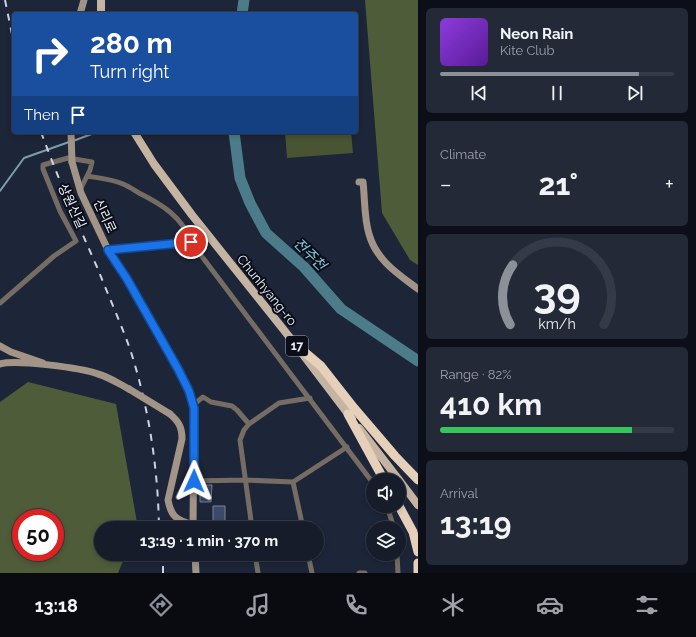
<!DOCTYPE html>
<meta charset="utf-8">
<style>
:root{--surface:#161c2a;--page:#232936;--text:#f1f3f6;--muted:#9ea1a8;--line:#353a47;--accent:#8c9099}
body{margin:0;font-family:Raleway,"Noto Sans KR",sans-serif;background:var(--page);color:var(--text);height:100vh;display:flex;flex-direction:column;font-size:15px;white-space:nowrap}
*{box-sizing:border-box;margin:0}
p{font-size:13px;color:var(--muted)}
.icon{flex:none;width:22px;height:22px;fill:none;stroke:currentColor;stroke-width:2;stroke-linecap:round;stroke-linejoin:round}
.map{position:relative;flex:1;overflow:hidden}
.drawer{display:flex;flex-direction:column;gap:8px;padding:8px;background:#0c0f17;width:278px}
.drawer>*{flex:none}
.guide{position:absolute;left:12px;top:12px;width:346px;height:122px;border-radius:4px;box-shadow:0 2px 6px #0003,0 0 0 1px var(--line);background:#1a4fa0;color:#fff;overflow:hidden}
.controls{position:absolute;left:366px;top:473px;display:grid;gap:8px}
.controls a{display:grid;place-items:center;width:40px;height:40px;border-radius:50%;background:var(--surface);box-shadow:0 2px 6px #0003,0 0 0 1px var(--line);font-size:20px}
.speed{position:absolute;left:12px;top:509px;display:flex;gap:8px;font-size:20px;font-weight:700;text-align:center}
.speed>*{display:grid;place-content:center;width:52px;height:52px;border-radius:50%;background:var(--surface);box-shadow:0 2px 6px #0003,0 0 0 1px var(--line);line-height:1}
.speed .limit{border:6px solid #d22;background:#fff;color:#111}
.pin{position:absolute;display:grid;place-items:center;width:34px;height:34px;color:#fff;margin:-17px;border:2px solid #fff;border-radius:50%;box-shadow:0 1px 4px #0007}
.me{position:absolute;width:44px;margin:-22px;rotate:1deg;stroke-linejoin:round;filter:drop-shadow(0 0 3px #0008)}
.turn{display:flex;align-items:center;gap:14px;height:84px;padding:0 12px;font-size:18px}
.turn .icon{width:52px;height:52px;stroke-width:2.5}
.turn b{display:block;font-size:28px;line-height:34px}
.then{display:flex;align-items:center;height:38px;padding:0 12px;background:#0003;gap:8px;font-size:15px}
.big{font-size:30px;font-weight:700;line-height:1.1}
.drawer .widget{flex:1;display:flex;flex-direction:column;justify-content:center;gap:6px;min-width:0;padding:0 14px;border-radius:6px;background:var(--page)}
.drawer .dial{align-items:center;gap:0}
.dial svg{height:104px;overflow:visible;fill:none;stroke:var(--line);stroke-width:7;stroke-linecap:round;text-anchor:middle}
.dial text{fill:var(--text);stroke:none}
.song{display:flex;align-items:center;gap:12px}
.cover{width:48px;height:48px;border-radius:6px;background:linear-gradient(135deg,hsl(270 70% 55%),hsl(270 70% 35%))}
.played{height:4px;border-radius:2px;background:linear-gradient(90deg,var(--accent) 85%,var(--line) 85%)}
.keys{display:flex;justify-content:space-around;direction:ltr}
.heat{display:flex;justify-content:space-between;align-items:center;font-size:22px;direction:ltr}
.charge{height:6px;border-radius:3px;background:linear-gradient(90deg,#34c759 82%,var(--line) 0)}
.trip{position:absolute;left:94px;top:521px;width:230px;height:40px;border-radius:20px;background:var(--surface);box-shadow:0 2px 6px #0003,0 0 0 1px var(--line);font-weight:700;line-height:40px;text-align:center}
.tab-bar{display:flex;height:64px;justify-content:space-around;align-items:center;background:#090b11;color:var(--muted)}
.tab-bar .icon{width:28px;height:28px}
.tab-bar .on{color:var(--accent)}
.tab-bar b{font-size:18px;color:var(--text)}
main{display:flex;flex:1;min-height:0}
.map>svg:first-child{display:block}
</style>
<main>
<div class="map">
<svg width="418" height="573" viewBox="0 0 418 573">
<rect width="100%" height="100%" fill="#1d2538"/>
<path fill="#485432" d="M 285,132 L 351,132 L 353,153 L 287,158 Z"/>
<path fill="#4f5c39" fill-rule="evenodd" d="M 365,0 L 418,0 L 418,265 L 410,260 L 382,213 Z
M 28,382 L 116,404 L 138,528 L 101,528 L 101,554 L 126,554 L 118,573 L 0,573 L 0,402 ZM 21,518 L 55,518 L 55,552 L 21,552 Z"/>
<g fill="none" stroke-linecap="round" stroke-linejoin="round">
<path stroke="#7a9eac" stroke-width="2" d="M 73,141 L 97,132
M 0,191 L 24,158 L 69,142"/>
<path stroke="#4c7c8a" stroke-width="11" d="M 242,14 L 244,0
M 234,132 L 240,178 L 250,203 L 266,233 L 304,267 L 341,309 L 418,361"/>
</g>
<path fill="#3c4969" stroke="#79849b" d="M 200,485 L 212,485 L 211,502 L 200,502 Z
M 213,506 L 225,506 L 225,525 L 213,525 Z"/>
<g fill="none" stroke-linecap="round" stroke-linejoin="round">
<path stroke="#756c64" stroke-width="5" d="M 87,176 C 99,178 111,179 123,184 C 128,186 134,190 139,193 C 161,204 183,217 191,242
M 108,250 L 191,242 L 373,483
M 0,303 L 54,256 L 76,241 L 60,211 L 43,169 L 43,165 L 68,158 L 92,162 L 90,170 L 80,190
M 193,405 L 203,397 L 211,402 L 232,406 L 237,410 L 249,424
M 194,481 L 245,480 L 293,482 L 347,447
M 293,482 L 303,528
M 387,506 L 394,528
M 252,528 L 240,440 L 244,430 L 249,424 L 279,403 L 310,398
M 255,554 L 258,573
M 308,554 L 312,573
M 397,554 L 398,573
M 359,573 L 365,573"/>
<path stroke="#a29487" stroke-width="7" d="M 80,14 L 84,0
M 72,162 L 81,193 L 108,250 L 127,279 L 179,369 L 191,398 L 194,408 L 194,422 L 193,528
M 359,182 L 363,182 C 365,199 364,218 369,234 C 376,260 398,274 418,289
M 0,346 L 11,352 L 43,363
M 0,364 C 15,359 82,368 98,374 C 109,377 119,384 129,389
M 170,414 C 179,422 182,427 182,439 L 168,500 C 171,517 177,520 193,525
M 195,554 L 196,573"/>
<path stroke="#c6b4a2" stroke-width="8" d="M 101,14 L 101,0
M 134,132 L 154,164 L 192,215 L 295,344 L 352,419
M 359,428 L 399,480
M 399,480 L 418,505"/>
<path stroke="#e6d0ba" stroke-width="9" d="M 295,344 L 321,366 L 354,408 L 395,456 L 418,480
M 348,414 L 384,480
M 399,506 L 413,532 L 418,552
M 418,573 L 418,563"/>
<path stroke="#cdd3e1" stroke-width="2" stroke-dasharray="7 7" stroke-linecap="butt" d="M 5,0 L 14,44
M 41,132 C 58,178 77,222 97,267 C 108,295 121,323 131,352 C 149,409 158,468 159,528
M 163,573 L 163,554"/>
<path stroke="#a29487" stroke-width="7" d="M 71,132 L 72,162
M 129,389 L 170,414"/>
</g>
<g fill="none" stroke-linecap="round" stroke-linejoin="round">
<defs>
<path id="route" d="M 191,242 L 108,250 L 127,279 L 178,369 L 189,391 L 194,408 L 194,481"/>
</defs>
<use href="#route" stroke="#114b97" stroke-width="10"/>
<use href="#route" stroke="#1a73e8" stroke-width="7"/>
</g>
<g text-anchor="middle" dominant-baseline="central" stroke-width="4" stroke-linejoin="round" paint-order="stroke">
<rect fill="#0b0e17" stroke="#a5aab6" stroke-width="1" x="286" y="336" width="22" height="20" rx="3"/>
<g font-size="12" font-weight="bold" fill="#e7edfa">
<text x="297" y="346">17</text>
</g>
<g font-size="13" fill="#e7edfa" stroke="#0b0e17">
<text transform="translate(72 206) rotate(65)">상원신길</text>
<text transform="translate(105 216) rotate(65)">신리로</text>
<text transform="translate(267 290) rotate(51)">Chunhyang-ro</text>
</g>
<g font-size="14" font-style="italic" fill="#81d2ea" stroke="#0b0e17">
<text transform="translate(310 254) rotate(45)">전주천</text>
</g>
</g>
</svg>
<div class="controls">
<a><svg class="icon" aria-label="sound" viewBox="0 0 24 24"><path d="M4 9h4l5-4v14l-5-4H4zM17 9q2 3 0 6"/></svg></a>
<a><svg class="icon" aria-label="layers" viewBox="0 0 24 24"><path d="M12 4l9 5-9 5-9-5zM3 14l9 5 9-5"/></svg></a>
</div>
<div class="speed"><div class="limit">50</div></div>
<div class="pin" style="left:191px;top:242px;background:#d93025"><svg class="icon" aria-label="arrive" viewBox="0 0 24 24"><path d="M6 21V4h12l-3 4 3 4H6"/></svg></div>
<svg class="me" style="left:194px;top:481px" viewBox="-20 -20 40 40"><path d="M0-17L14 15 0 8-14 15z" fill="#1a73e8" stroke="#fff" stroke-width="4"/></svg>
<div class="trip">13:19 · 1 min · 370 m</div>
<div class="guide">
<div class="turn"><svg class="icon" aria-label="right" viewBox="0 0 24 24"><path d="M7 20v-9h11M14 6l5 5-5 5"/></svg><div><b>280 m</b>Turn right</div></div>
<div class="then">Then<svg class="icon" aria-label="arrive" viewBox="0 0 24 24"><path d="M6 21V4h12l-3 4 3 4H6"/></svg></div>
</div>
</div>
<section class="drawer">
<div class="widget">
<div class="song"><i class="cover"></i><div><b>Neon Rain</b><p>Kite Club</p></div></div>
<div class="played"></div>
<div class="keys"><svg class="icon" aria-label="previous" viewBox="0 0 24 24"><path d="M18 5L8 12l10 7zM5 5v14"/></svg><svg class="icon" aria-label="pause" viewBox="0 0 24 24"><path d="M8 5v14M16 5v14"/></svg><svg class="icon" aria-label="next" viewBox="0 0 24 24"><path d="M6 5l10 7-10 7zM19 5v14"/></svg></div>
</div>
<div class="widget"><p>Climate</p>
<div class="heat"><a>−</a><b class="big">21°</b><a>+</a></div>
</div>
<div class="widget dial"><svg viewBox="0 0 100 80">
<path d="M14 69A42 42 0 1 1 86 69"/>
<path d="M14 69A42 42 0 0 1 16 23" stroke="#8c9099"/>
<text x="50" y="56" font-size="32" font-weight="700">39</text>
<text x="50" y="72" font-size="11">km/h</text>
</svg></div>
<div class="widget"><p>Range · 82%</p><b class="big">410 km</b><div class="charge"></div></div>
<div class="widget"><p>Arrival</p><b class="big">13:19</b></div>
</section>
</main>
<nav class="tab-bar">
<b>13:18</b>
<svg class="icon on" aria-label="directions" viewBox="0 0 24 24"><path d="M12 3l9 9-9 9-9-9zM9 14v-3h6M13 9l2 2-2 2"/></svg>
<svg class="icon" aria-label="music" viewBox="0 0 24 24"><path d="M9 18V5l10-2v13"/><circle cx="6" cy="18" r="3"/><circle cx="16" cy="16" r="3"/></svg>
<svg class="icon" aria-label="phone" viewBox="0 0 24 24"><path d="M5 4h4l2 5-3 2q2 4 5 5l2-3 5 2v4C11 20 4 13 5 4z"/></svg>
<svg class="icon" aria-label="climate" viewBox="0 0 24 24"><path d="M12 3v18M4 7l16 10M4 17L20 7"/></svg>
<svg class="icon" aria-label="car" viewBox="0 0 24 24"><path d="M5 17H2v-5l4-1 3-4h7l3 4 3 1v5h-3M9 17h6M6 11h13"/><circle cx="7" cy="17" r="2"/><circle cx="17" cy="17" r="2"/></svg>
<svg class="icon" aria-label="filters" viewBox="0 0 24 24"><path d="M4 7h16M4 17h16"/><circle cx="9" cy="7" r="2"/><circle cx="15" cy="17" r="2"/></svg>
</nav>
